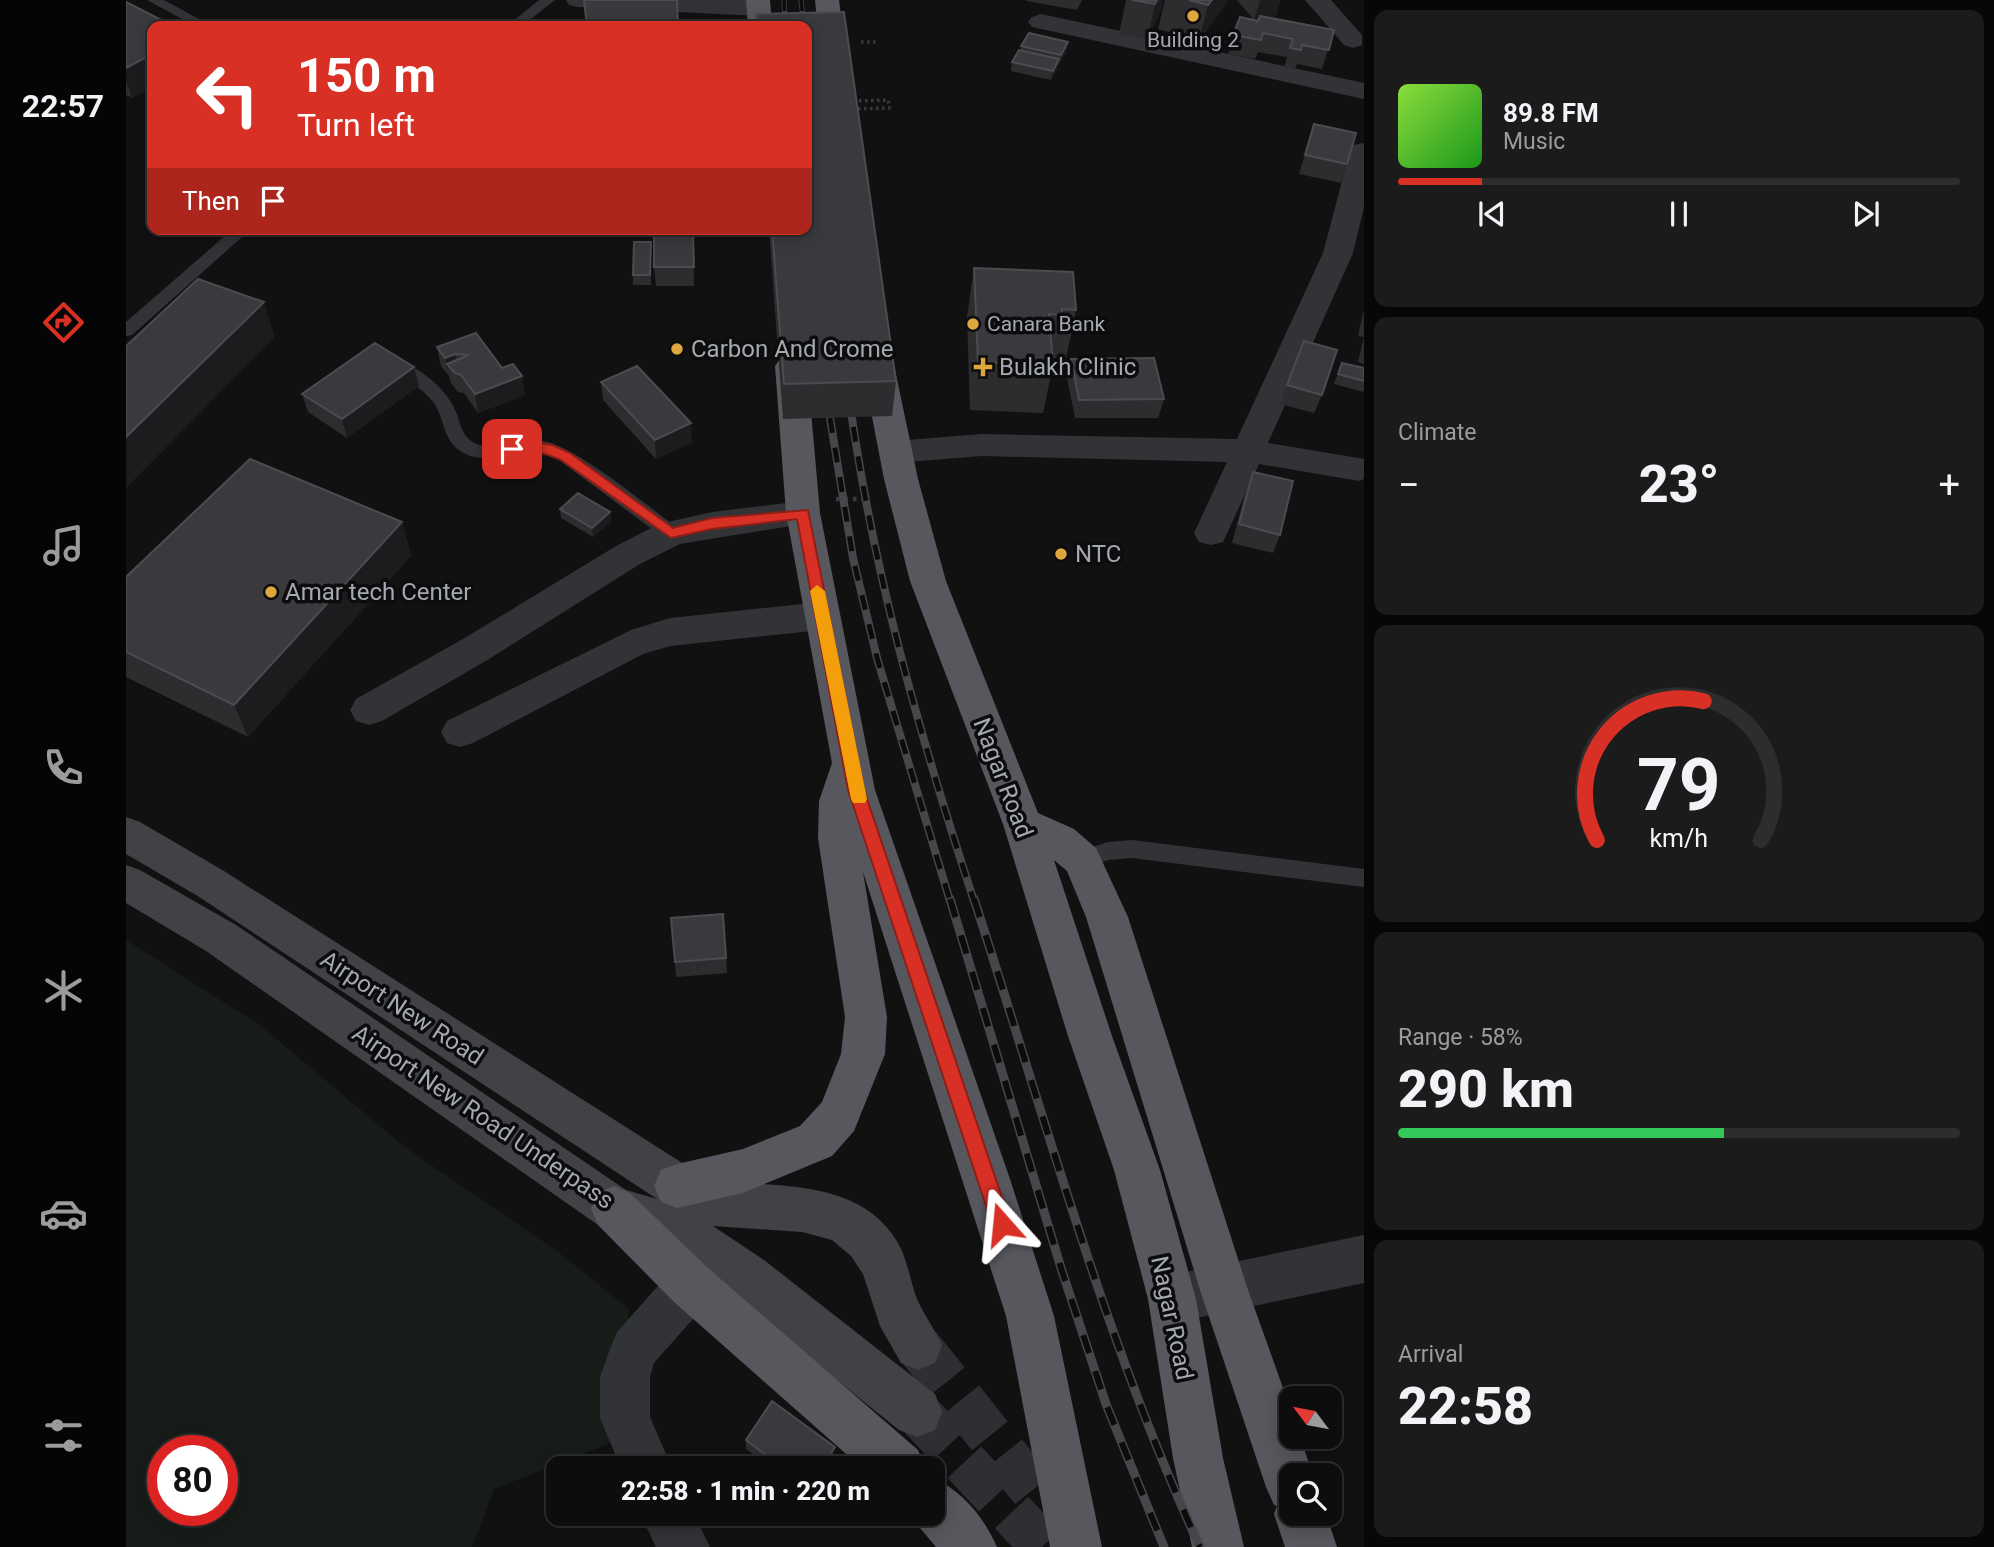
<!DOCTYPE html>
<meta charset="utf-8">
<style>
:root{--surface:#0d0d0e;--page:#1b1b1c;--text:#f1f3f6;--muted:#9a9c9e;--line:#2d2d2e;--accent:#d93025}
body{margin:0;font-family:Roboto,sans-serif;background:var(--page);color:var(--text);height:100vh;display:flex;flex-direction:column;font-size:26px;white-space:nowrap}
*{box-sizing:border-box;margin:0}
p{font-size:23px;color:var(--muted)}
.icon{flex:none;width:38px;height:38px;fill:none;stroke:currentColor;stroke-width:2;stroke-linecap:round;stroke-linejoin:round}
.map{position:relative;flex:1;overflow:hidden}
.side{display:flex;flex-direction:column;gap:10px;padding:10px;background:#070708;width:630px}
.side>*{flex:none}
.hud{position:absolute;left:21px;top:21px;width:665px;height:214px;border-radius:14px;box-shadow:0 4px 18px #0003,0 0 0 2px var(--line);background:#d93025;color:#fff;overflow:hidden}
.needle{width:46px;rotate:302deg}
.tools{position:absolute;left:1153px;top:1386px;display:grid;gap:14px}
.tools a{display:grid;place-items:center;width:63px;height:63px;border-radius:14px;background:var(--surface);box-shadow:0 4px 18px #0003,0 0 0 2px var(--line);font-size:35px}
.speed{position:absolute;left:21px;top:1435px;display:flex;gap:14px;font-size:35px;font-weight:700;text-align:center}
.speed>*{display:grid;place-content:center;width:91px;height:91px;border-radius:50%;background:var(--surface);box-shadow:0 4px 18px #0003,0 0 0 2px var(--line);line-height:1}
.speed .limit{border:10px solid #d22;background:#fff;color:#111}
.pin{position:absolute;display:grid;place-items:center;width:60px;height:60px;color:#fff;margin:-30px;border-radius:14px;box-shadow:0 4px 10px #0006}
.me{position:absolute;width:77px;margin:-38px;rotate:342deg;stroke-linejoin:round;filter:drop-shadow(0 0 5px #0008)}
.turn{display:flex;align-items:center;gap:24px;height:147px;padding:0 35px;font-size:32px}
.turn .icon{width:91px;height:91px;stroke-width:2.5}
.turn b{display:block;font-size:49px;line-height:60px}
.then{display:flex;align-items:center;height:66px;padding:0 35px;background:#0003;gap:14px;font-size:26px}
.big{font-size:52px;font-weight:800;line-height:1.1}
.side .widget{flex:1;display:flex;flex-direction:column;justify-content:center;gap:10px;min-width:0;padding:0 24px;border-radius:14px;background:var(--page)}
.side .dial{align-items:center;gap:0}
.dial svg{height:182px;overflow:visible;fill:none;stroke:var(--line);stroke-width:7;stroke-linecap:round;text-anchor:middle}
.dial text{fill:var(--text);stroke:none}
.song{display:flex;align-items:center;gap:21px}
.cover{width:84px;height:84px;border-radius:10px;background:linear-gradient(135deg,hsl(90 70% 55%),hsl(120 70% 35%))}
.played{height:7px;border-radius:4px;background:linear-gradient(90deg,var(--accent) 15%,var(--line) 15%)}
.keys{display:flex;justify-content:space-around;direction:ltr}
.heat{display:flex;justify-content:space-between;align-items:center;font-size:38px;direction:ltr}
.charge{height:10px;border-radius:5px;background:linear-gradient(90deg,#34c759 58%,var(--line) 0)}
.trip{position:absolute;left:420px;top:1456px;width:399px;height:70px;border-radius:14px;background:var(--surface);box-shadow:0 4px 18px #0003,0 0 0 2px var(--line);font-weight:800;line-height:70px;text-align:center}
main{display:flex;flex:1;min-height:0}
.tabs{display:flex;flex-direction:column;width:126px;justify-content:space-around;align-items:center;background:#050506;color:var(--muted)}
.tabs .icon{width:49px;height:49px}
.tabs .selected{color:var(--accent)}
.tabs b{font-size:32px;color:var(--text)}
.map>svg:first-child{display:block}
</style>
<main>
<nav class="tabs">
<b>22:57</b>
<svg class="icon selected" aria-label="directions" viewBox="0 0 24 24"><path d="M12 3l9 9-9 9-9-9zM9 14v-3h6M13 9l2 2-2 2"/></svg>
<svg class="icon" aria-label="music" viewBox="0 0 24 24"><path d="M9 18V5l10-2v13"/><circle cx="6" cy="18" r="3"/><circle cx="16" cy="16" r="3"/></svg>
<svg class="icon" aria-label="phone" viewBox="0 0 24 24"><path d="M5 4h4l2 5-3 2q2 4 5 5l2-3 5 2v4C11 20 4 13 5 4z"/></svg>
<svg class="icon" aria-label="climate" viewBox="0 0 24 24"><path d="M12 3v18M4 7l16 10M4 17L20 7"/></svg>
<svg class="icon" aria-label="car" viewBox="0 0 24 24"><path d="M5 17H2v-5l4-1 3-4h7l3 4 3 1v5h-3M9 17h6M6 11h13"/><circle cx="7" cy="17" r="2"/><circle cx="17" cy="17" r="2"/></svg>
<svg class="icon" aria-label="filters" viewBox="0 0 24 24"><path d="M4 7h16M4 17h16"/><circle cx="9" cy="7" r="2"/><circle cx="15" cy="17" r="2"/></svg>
</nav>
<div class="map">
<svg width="1238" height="1547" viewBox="0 0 1238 1547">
<rect width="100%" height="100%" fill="#111112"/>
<path fill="#181c18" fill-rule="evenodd" d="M 0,940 L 135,1026 L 280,1148 L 431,1251 L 503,1309 L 492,1440 L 368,1489 L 346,1547 L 0,1547 ZM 37,1451 L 96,1451 L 96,1510 L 37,1510 Z"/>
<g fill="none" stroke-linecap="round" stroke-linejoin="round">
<path stroke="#2e2f32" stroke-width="46" stroke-dasharray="46 23" stroke-linecap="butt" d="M 792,1346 L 908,1491 L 962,1547
M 791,1412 L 918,1547"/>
<path stroke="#383a3e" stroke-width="3.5" stroke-dasharray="2.5 3.5" stroke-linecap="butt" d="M 735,42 L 752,42
M 726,109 L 764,108"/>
<path stroke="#383a3e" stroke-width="4.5" stroke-dasharray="3.5 5" stroke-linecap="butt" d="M 710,499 L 744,499"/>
<path fill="#323337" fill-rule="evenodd" d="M 21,0 L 38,0 L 86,26 L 69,26 Z
M 413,0 L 429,0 L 396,26 L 381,26 Z
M 107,229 L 125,229 L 6,335 L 0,336 L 0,322 Z
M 265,358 C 291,365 319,386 330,412 C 334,421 335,433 344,440 C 361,455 396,435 422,442 C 460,454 517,503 552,528 L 554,533 L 552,538 L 538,538 L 433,460 C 424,457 416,452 407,451 C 382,450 362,466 338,453 C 317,443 319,419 308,403 C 296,387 276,377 259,368 L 256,364 L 259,360 Z
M 1006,840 L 1238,869 L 1238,887 L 1006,858 L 982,860 L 956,869 L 948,867 L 945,860 L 948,853 L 982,842 Z"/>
<path fill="#323337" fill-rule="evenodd" d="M 440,0 L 621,0 L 641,3 L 645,8 L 641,13 L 632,16 L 452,7 L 443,5 Z
M 1179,0 L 1205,0 L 1236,35 L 1236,45 L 1227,48 L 1218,45 Z
M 915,14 L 1238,83 L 1238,99 L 906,27 L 902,22 L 906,17 Z
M 1238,143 L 1238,207 L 1227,253 L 1142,443 L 1238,459 L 1238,479 L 1233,481 L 1133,464 L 1097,542 L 1085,545 L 1073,542 L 1068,533 L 1101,462 L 856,456 L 769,463 L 757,460 L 753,452 L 757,444 L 769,441 L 856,434 L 1111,439 L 1197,253 L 1224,151 L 1228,145 Z
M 677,501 L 689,504 L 694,513 L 689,522 L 554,544 L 514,564 L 363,659 L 256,721 L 243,725 L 230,721 L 224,710 L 230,699 L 337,639 L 490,546 L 533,524 L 586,512 Z
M 696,602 L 709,606 L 714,616 L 709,626 L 696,630 L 544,646 L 517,654 L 347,743 L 334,747 L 321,743 L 315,732 L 321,721 L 505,630 L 544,618 Z
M 1238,1235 L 1238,1283 L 1046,1323 L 1029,1316 L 1022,1299 L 1029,1282 L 1046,1275 Z
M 565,1261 L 582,1268 L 589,1285 L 582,1302 L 528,1363 L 524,1377 L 524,1417 L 546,1468 L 495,1468 L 474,1418 L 474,1377 L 484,1349 L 491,1332 L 548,1268 Z
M 514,1514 L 568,1514 L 584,1547 L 530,1547 Z"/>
<path fill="#414246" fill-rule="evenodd" d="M 0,817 L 14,822 L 98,871 L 583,1180 C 648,1188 734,1177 772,1243 C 782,1261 784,1281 791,1299 C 798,1315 809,1329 816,1346 L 809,1363 L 792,1370 L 775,1363 L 754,1326 L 737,1274 L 725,1256 L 706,1240 L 676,1232 L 587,1226 L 638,1260 L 809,1394 L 816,1412 L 809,1430 L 791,1437 L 773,1430 L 604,1294 L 536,1246 L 472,1225 L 80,951 L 0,903 L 0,865 L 14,870 L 110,925 L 500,1190 L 531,1199 L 70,895 L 0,854 Z"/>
<path fill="#57585e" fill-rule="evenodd" d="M 620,0 L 644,0 L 646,26 L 622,26 Z
M 689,0 L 713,0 L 721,63 L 717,69 L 708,71 L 699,69 L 695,63 Z
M 752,355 L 763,358 L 768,365 L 792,479 L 820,581 L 912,813 L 948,829 L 970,848 L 1002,917 L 1122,1290 L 1166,1413 L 1166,1437 L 1174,1437 L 1187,1475 L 1166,1475 L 1166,1514 L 1200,1514 L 1211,1547 L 1159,1547 L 1148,1514 L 1151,1506 L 1148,1505 L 1140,1487 L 1074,1290 L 960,917 L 941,871 L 928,860 L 986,1036 L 1034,1170 L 1070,1299 L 1097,1458 L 1118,1547 L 1066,1547 L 1047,1458 L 1022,1299 L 988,1170 L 942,1036 L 877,824 L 784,581 L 758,479 L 736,365 L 741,358 Z
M 665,356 L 676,359 L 681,366 L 694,513 L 749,790 L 884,1179 L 928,1316 L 976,1547 L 924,1547 L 880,1316 L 737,872 L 761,1017 L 759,1054 L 728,1131 L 706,1156 L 617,1193 L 551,1208 L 535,1202 L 528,1186 L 535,1170 L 551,1164 L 617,1149 L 674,1126 L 696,1102 L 715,1054 L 719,1017 L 692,838 L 693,801 L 706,763 L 660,513 L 649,366 L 654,359 Z
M 488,1186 L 504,1193 L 582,1268 L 792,1450 L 799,1468 L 736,1468 L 548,1302 L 472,1225 L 465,1209 L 472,1193 Z
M 807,1478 C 836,1490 859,1519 871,1547 L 810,1547 L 789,1522 L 785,1514 L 807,1514 Z"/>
<defs>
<path id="rail-far2" d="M 658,0 L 659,26
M 675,0 L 678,26"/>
<path id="rail-far1" d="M 723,397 C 747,573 793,733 848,901
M 704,418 L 727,558 L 751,658 L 824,901"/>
<path id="rail" d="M 824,899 L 935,1268 L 980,1404 L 1038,1547
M 848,899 C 919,1117 978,1339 1074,1547"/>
</defs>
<use href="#rail-far2" stroke="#46474b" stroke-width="5"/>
<use href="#rail-far1" stroke="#46474b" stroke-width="8"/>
<use href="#rail" stroke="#46474b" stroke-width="9"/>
<use href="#rail-far2" stroke="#0c0c0d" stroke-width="3.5" stroke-dasharray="11" stroke-linecap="butt"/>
<use href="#rail-far1" stroke="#0c0c0d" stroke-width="5" stroke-dasharray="15" stroke-linecap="butt"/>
<use href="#rail" stroke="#0c0c0d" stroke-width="6" stroke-dasharray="19" stroke-linecap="butt"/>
<path stroke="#383a3e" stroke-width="3.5" stroke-dasharray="2.5 3.5" stroke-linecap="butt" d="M 727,101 L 762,100 L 764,108"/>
</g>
<path fill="#2d2d30" d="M 900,0 L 956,0 L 951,10 L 900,1 Z
M 1000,0 L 1037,0 L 1035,10 L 1021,40 L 993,34 Z
M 1039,0 L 1102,0 L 1101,3 L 1073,41 L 1032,29 Z
M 1111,0 L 1154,0 L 1150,16 L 1140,18 L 1208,30 L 1196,69 L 1171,64 L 1169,69 L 1158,67 L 1161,57 L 1132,52 L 1129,59 L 1102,54 L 1107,35 L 1132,21 L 1133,19 L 1128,20 Z
M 0,2 L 26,26 L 26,87 L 6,98 L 0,95 Z
M 718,12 L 770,381 L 766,416 L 657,419 L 643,229 L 681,229 L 681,26 L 630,26 L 630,14 Z
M 895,46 L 940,52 L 932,65 L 932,68 L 925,80 L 885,71 L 886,62 L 895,50 Z
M 1188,124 L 1221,164 L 1215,183 L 1173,174 Z
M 567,234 L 568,286 L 530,286 L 528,267 Z
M 525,242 L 525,285 L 507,285 L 507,275 Z
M 848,268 L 950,310 L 940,358 L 928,358 L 927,365 L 917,413 L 844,410 L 841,317 Z
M 1238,309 L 1238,364 L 1232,362 L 1238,337 L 1232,336 Z
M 350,333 L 376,368 L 396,376 L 399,395 L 352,413 L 338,393 L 332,392 L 325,383 L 323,376 L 315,366 L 311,347 Z
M 1178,341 L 1196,395 L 1188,413 L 1154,404 Z
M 945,359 L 1038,399 L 1032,418 L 949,418 L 941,378 Z
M 1216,363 L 1238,368 L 1238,392 L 1208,384 Z
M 288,367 L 293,386 L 221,438 L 182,412 L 176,394 Z
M 475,382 L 566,442 L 530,459 L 477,400 Z
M 1127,472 L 1154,535 L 1147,553 L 1106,543 L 1120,490 Z
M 434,509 L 484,512 L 485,522 L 467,537 L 435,518 Z
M 276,522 L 285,556 L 122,737 L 0,677 L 0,577 Z
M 545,918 L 600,958 L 601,973 L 550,977 Z
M 620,1440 L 709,1447 L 707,1455 L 699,1468 L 646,1468 L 620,1449 Z"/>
<path fill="#1c1c1e" d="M 1031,0 L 1037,0 L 1035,10 L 1021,40 L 1029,4 Z
M 1086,0 L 1102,0 L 1101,3 L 1073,41 L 1082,5 Z
M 1138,0 L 1154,0 L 1150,16 L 1128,20 L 1134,1 Z
M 942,42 L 940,52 L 933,65 L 935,55 Z
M 26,54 L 26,71 L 23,69 L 26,81 L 26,87 L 6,98 L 0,81 L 0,68 Z
M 933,59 L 932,68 L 925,80 L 927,71 Z
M 138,302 L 149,337 L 0,488 L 0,437 Z
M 329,354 L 333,373 L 321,364 L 323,377 L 319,358 Z
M 288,367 L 293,386 L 221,438 L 216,419 Z
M 396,376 L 399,395 L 352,413 L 349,394 Z
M 565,423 L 566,442 L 530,459 L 529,440 Z
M 484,512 L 485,522 L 467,537 L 466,528 Z
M 276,522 L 285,556 L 122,737 L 108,705 Z
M 709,1447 L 707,1455 L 699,1468 L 696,1468 Z"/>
<path fill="#3a3a3e" stroke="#4a4c50" stroke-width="2" d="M 458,0 L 551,0 L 552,26 L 461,26 Z
M 1006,0 L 1031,0 L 1029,4 Z
M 1063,0 L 1086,0 L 1082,5 Z
M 0,2 L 47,26 L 26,26 L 26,54 L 0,68 Z
M 718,12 L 770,381 L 658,384 L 646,229 L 681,229 L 681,26 L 631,26 L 630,14 Z
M 1134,16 L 1208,30 L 1203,50 L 1176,45 L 1175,50 L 1164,48 L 1167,39 L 1137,33 L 1135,40 L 1107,35 L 1114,17 L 1132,21 Z
M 265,21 L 279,26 L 258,26 Z
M 903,33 L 942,42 L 935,55 L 895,46 Z
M 893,50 L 933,59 L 927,71 L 886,62 Z
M 1188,124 L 1230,133 L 1221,164 L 1179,155 Z
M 528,234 L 567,234 L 568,267 L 528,267 Z
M 508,242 L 525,242 L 524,275 L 507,275 Z
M 848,268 L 947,272 L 950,310 L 936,309 L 936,315 L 923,314 L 927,365 L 852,362 Z
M 72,279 L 138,302 L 0,437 L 0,346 Z
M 350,333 L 376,368 L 387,364 L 396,376 L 349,394 L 335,375 L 329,373 L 321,364 L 343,355 L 329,354 L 319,358 L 311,347 Z
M 1178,341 L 1211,350 L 1196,395 L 1161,385 Z
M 249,343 L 288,367 L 216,419 L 176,394 Z
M 1028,358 L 1038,399 L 953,400 L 945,359 Z
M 1216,363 L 1238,368 L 1238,381 L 1212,374 Z
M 511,366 L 565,423 L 529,440 L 475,382 Z
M 124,459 L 276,522 L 108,705 L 0,652 L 0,577 Z
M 1127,472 L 1167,481 L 1154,535 L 1113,524 Z
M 452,493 L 484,512 L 466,528 L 434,509 Z
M 597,914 L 600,958 L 549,962 L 545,918 Z
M 646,1401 L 709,1447 L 696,1468 L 657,1468 L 620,1440 Z"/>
<path fill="#d93025" stroke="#8d1f18" stroke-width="2" d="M 403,441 L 426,445 L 444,453 L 547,528 L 586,518 L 682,510 L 738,790 L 885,1224 L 882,1231 L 876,1234 L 869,1231 L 866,1224 L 722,790 L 671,519 L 586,529 L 545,538 L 435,460 C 417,452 405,450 386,454 L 379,449 L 381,446 Z"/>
<path fill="#f59e0b" d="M 691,585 L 699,591 L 741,799 L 739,803 L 727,803 L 725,799 L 684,591 Z"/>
<g fill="#dda73e" stroke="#0c0c0d" stroke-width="2.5">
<circle cx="1067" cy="16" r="7"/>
<circle cx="847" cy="324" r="7"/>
<circle cx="551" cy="349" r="7"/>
<path d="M853.5 356.5h7v7h7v7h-7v7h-7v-7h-7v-7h7z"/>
<circle cx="935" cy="554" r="7"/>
<circle cx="145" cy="592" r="7"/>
</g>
<g text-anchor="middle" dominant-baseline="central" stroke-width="7" stroke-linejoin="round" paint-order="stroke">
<g font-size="21" fill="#a4a8b1" stroke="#0c0c0d">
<text x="1067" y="40">Building 2</text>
<text x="861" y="324" text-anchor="start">Canara Bank</text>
</g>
<g font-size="24" fill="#a4a8b1" stroke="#0c0c0d" text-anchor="start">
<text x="565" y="349">Carbon And Crome</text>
<text x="873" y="367">Bulakh Clinic</text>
<text x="949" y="554">NTC</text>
<text x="159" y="592">Amar tech Center</text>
</g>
<g font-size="24" fill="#a4a8b1" stroke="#0c0c0d">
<text transform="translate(877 778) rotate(69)">Nagar Road</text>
<text transform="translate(276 1008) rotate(33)">Airport New Road</text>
<text transform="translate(357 1117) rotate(34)">Airport New Road Underpass</text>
<text transform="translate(1046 1318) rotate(78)">Nagar Road</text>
</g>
</g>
</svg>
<div class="tools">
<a><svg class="needle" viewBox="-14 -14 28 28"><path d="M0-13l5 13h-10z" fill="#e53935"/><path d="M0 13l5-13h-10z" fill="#9a9c9e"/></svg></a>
<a><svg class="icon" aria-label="search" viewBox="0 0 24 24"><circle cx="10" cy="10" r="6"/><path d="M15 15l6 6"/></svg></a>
</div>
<div class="speed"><div class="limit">80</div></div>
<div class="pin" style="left:386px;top:449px;background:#d93025"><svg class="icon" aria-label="arrive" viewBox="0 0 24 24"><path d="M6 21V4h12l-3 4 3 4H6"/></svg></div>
<svg class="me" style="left:876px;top:1224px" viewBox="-20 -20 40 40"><path d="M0-17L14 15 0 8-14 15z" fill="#d93025" stroke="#fff" stroke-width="4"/></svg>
<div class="trip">22:58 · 1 min · 220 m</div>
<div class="hud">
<div class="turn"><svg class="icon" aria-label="left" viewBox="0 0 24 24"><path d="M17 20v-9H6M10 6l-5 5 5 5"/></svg><div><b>150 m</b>Turn left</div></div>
<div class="then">Then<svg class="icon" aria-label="arrive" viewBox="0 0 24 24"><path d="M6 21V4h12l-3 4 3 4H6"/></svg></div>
</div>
</div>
<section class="side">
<div class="widget">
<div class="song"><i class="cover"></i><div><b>89.8 FM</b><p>Music</p></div></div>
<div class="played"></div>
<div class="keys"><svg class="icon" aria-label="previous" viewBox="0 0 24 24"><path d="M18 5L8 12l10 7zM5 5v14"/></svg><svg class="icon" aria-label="pause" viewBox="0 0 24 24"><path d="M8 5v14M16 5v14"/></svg><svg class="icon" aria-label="next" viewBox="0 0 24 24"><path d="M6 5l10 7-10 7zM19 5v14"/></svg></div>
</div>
<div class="widget"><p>Climate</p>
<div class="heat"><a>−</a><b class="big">23°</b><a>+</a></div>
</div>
<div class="widget dial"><svg viewBox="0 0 100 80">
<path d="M14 69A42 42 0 1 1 86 69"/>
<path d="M14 69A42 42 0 0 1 61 8" stroke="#d93025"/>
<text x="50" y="56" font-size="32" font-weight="700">79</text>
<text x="50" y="72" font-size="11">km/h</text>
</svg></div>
<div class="widget"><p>Range · 58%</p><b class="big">290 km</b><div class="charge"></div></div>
<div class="widget"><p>Arrival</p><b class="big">22:58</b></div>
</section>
</main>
